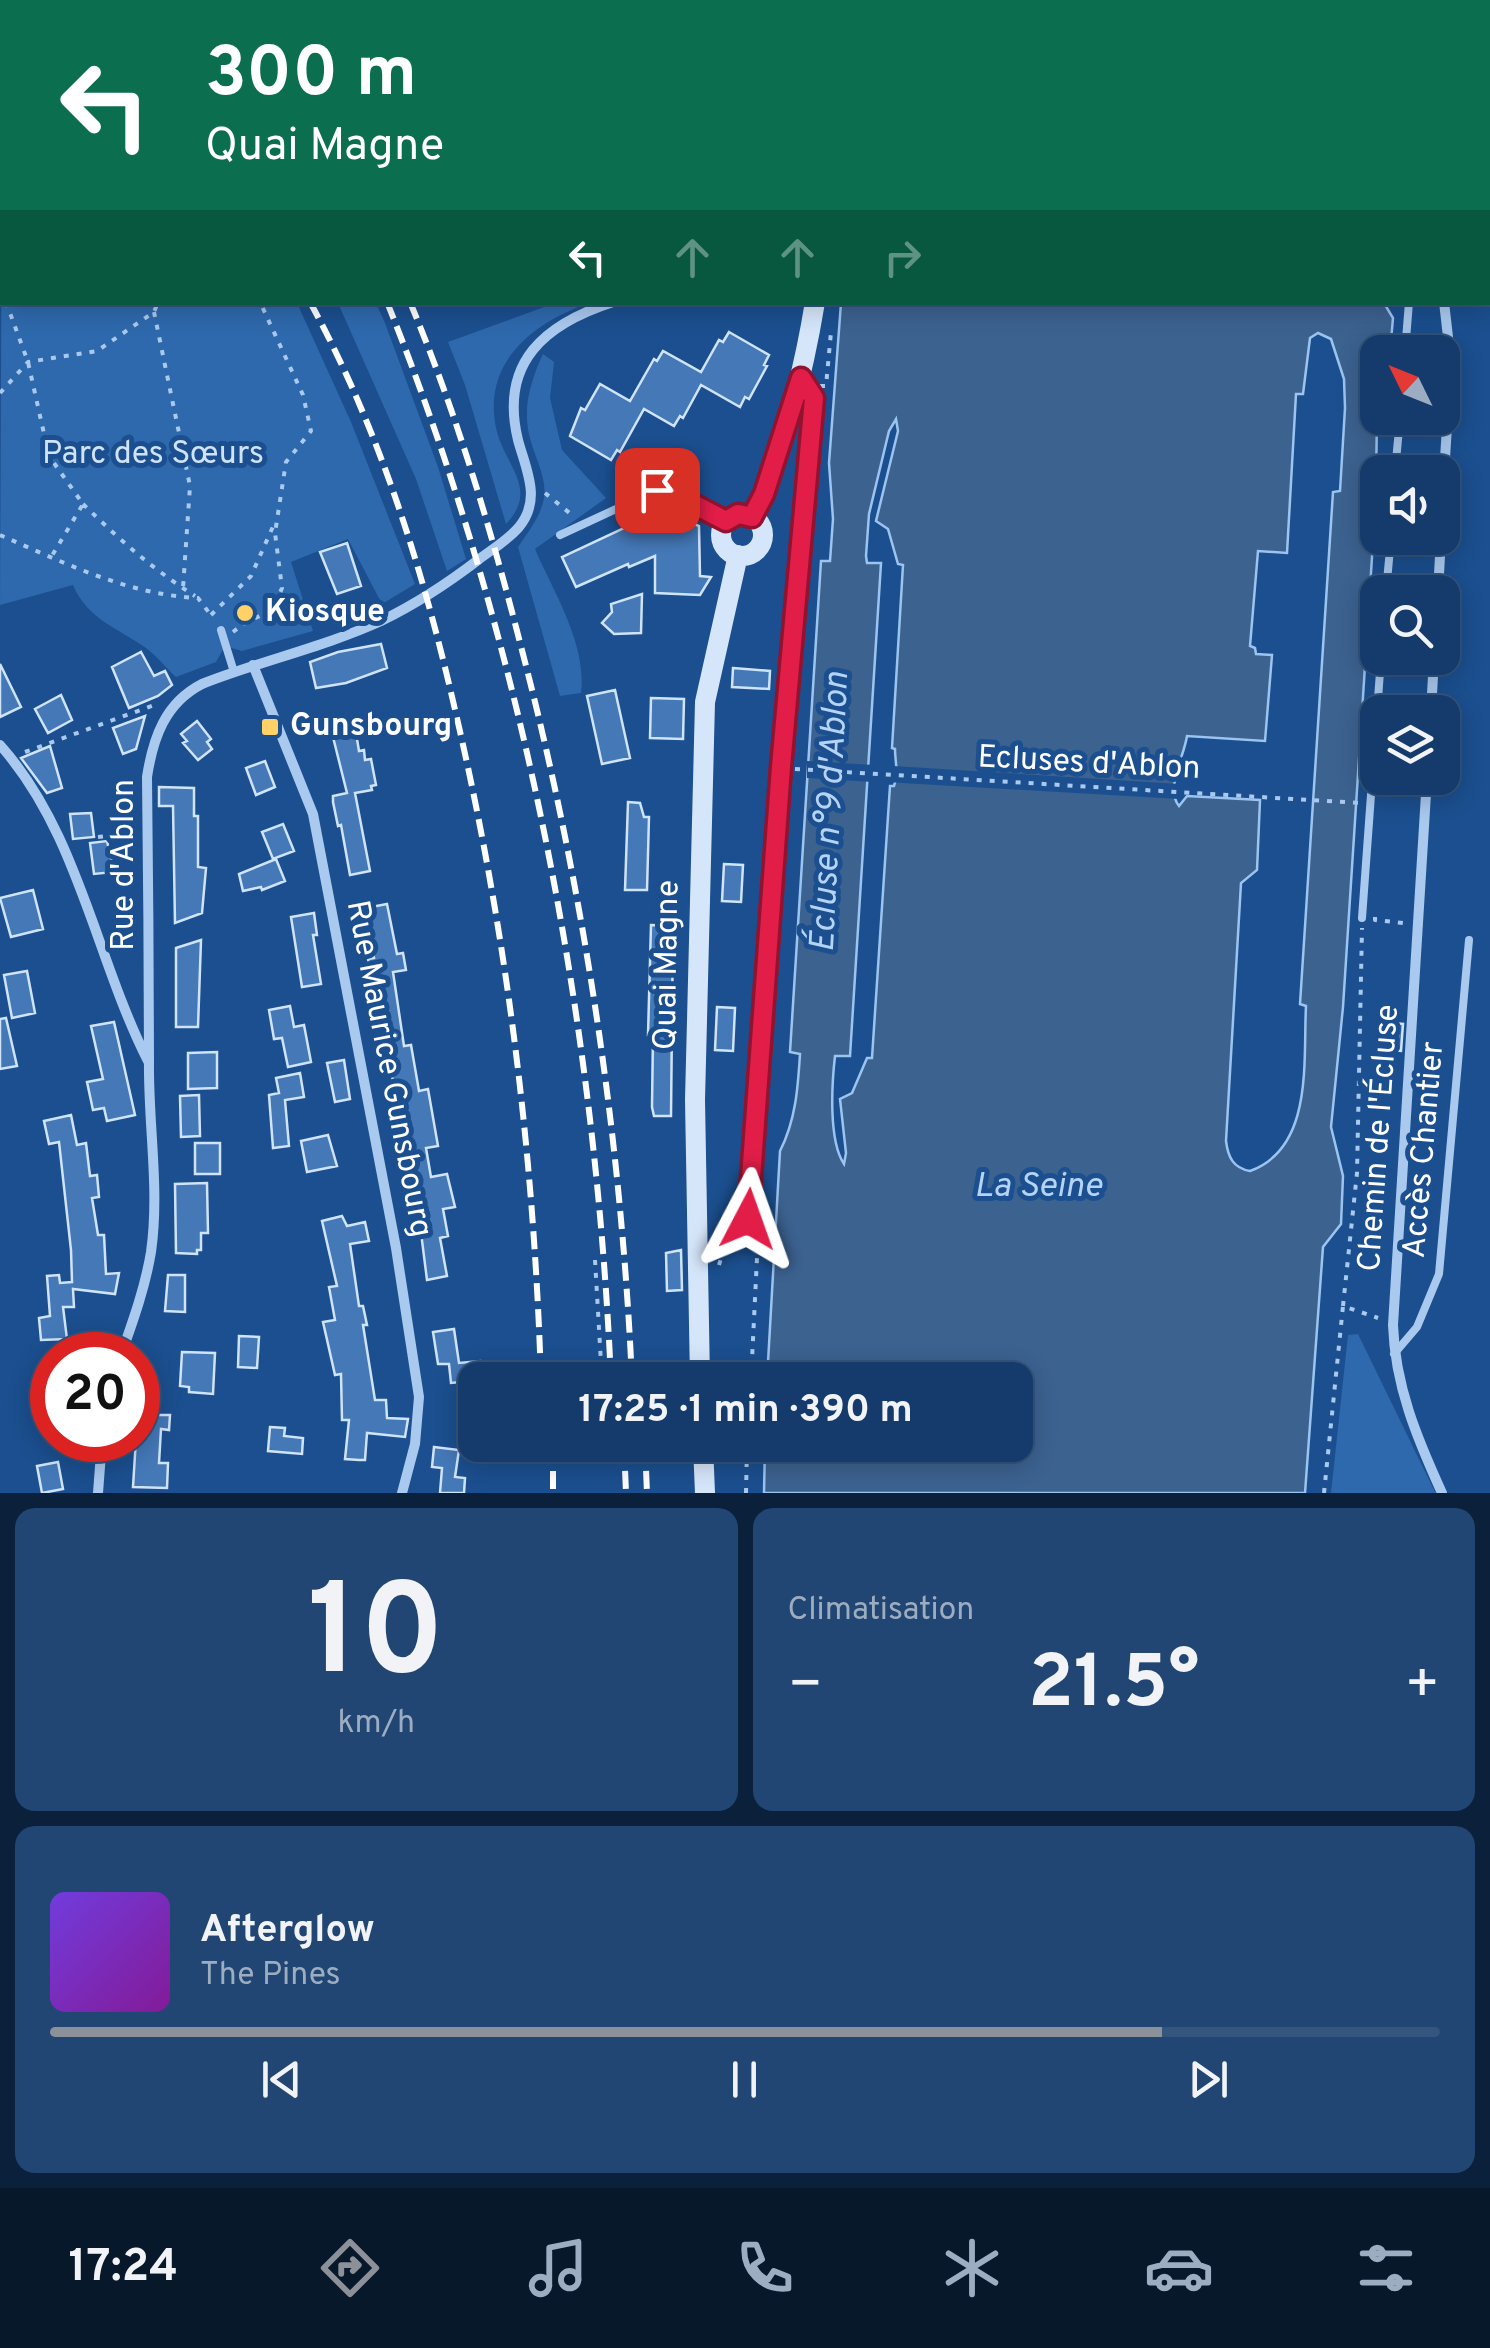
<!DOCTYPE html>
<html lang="fr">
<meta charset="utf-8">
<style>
:root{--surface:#143b6b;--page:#214673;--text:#f1f3f6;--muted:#9dadc1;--line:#33557e;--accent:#8c9099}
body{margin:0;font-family:Overpass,sans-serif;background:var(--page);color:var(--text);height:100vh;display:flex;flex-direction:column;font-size:38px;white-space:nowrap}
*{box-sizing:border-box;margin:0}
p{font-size:32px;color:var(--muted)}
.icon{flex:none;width:55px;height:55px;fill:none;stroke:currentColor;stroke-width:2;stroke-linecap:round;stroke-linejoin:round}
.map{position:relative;height:1493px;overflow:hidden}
.panel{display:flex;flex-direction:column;gap:15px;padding:15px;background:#0b203b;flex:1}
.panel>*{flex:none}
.hud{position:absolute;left:0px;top:0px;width:1490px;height:305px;box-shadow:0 5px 25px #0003,0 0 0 2px var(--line);background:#0b6e4f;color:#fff;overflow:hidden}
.needle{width:65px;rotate:313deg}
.tools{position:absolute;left:1360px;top:335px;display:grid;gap:20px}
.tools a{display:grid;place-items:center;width:100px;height:100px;border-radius:20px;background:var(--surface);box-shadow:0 5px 25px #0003,0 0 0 2px var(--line);font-size:50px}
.speed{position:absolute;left:30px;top:1332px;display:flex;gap:20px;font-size:50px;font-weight:700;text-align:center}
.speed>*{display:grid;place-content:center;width:130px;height:130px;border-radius:50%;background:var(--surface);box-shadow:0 5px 25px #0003,0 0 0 2px var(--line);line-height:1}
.speed .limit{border:15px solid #d22;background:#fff;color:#111}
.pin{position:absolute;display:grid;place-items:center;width:85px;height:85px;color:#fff;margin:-42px;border-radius:20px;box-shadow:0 5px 15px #0006}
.me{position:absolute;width:110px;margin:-55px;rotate:4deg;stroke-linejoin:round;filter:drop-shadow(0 0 8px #0008)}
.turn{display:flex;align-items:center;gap:35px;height:210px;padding:0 40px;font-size:45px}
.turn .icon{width:130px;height:130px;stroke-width:2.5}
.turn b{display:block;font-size:70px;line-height:85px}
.lanes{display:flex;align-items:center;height:95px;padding:0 40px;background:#0003;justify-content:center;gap:50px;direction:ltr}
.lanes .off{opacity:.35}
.big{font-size:75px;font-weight:700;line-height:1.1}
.panel .tile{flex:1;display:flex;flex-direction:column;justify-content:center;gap:15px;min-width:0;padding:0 35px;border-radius:20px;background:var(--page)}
.panel .dial{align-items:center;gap:0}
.dial b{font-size:130px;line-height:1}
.song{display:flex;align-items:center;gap:30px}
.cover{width:120px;height:120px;border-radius:15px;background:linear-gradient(135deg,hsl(260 70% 55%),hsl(290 70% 35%))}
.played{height:10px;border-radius:5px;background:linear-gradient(90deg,var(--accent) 80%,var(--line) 80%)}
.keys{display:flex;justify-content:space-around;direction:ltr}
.heat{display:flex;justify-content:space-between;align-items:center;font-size:55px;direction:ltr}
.panel .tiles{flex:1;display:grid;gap:15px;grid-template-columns:1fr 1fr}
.tile:last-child{grid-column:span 2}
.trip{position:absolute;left:458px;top:1362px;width:575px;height:100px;border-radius:20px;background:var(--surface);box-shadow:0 5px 25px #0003,0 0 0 2px var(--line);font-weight:700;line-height:100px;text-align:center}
.tab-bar{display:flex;height:160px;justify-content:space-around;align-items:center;background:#08182b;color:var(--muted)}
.tab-bar .icon{width:70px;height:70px}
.tab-bar .selected{color:var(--accent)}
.tab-bar b{font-size:45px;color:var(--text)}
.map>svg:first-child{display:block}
</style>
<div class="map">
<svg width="1490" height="1493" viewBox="0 0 1490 1493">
<rect width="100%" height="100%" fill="#1b4f8f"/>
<path fill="#2e69ad" d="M 2,145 L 2,302 L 297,303 L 351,422 L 415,584 L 382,604 L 348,539 L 291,562 L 313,631 L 242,651 L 225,646 L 216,662 L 176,677 C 166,668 157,656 146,648 C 118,628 88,620 73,585 L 0,605 Z
M 338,303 L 376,303 L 385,323 L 438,467 L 466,559 L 447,571 L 416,479 Z
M 555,303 L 589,303 C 532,323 480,364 497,432 C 506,466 539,490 506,524 L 465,385 L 448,342 Z
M 543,354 L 554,362 L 550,398 L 562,450 L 606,498 L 535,549 C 554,593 587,644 581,693 L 560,696 L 518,547 C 528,532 541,516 544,498 C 547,481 537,461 532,445 C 521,413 529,384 543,354 Z
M 1358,1334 L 1432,1486 L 1436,1493 L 1331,1493 L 1348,1335 Z"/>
<path fill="#3c6290" stroke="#9cc4f0" stroke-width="2.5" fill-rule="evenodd" d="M 861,0 L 1403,0 L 869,2 Z
M 841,303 L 1384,303 L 1393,318 L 1390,352 L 1378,352 L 1376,480 L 1368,483 L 1369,496 L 1376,495 L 1343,1007 L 1331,1127 L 1343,1176 L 1341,1224 L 1323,1247 L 1305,1493 L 764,1493 L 765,1445 L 1015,1445 L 1015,1380 L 767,1380 L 780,1151 C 796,1120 798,1086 800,1054 L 790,1052 L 821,561 L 830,561 L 833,519 L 829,463 ZM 1318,333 L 1331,339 L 1344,379 L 1345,408 L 1340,491 L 1333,492 L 1300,1004 L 1306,1006 C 1303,1060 1314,1148 1250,1171 C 1233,1168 1228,1157 1226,1141 L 1241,883 L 1257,870 L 1260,800 L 1187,796 L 1179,806 C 1165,789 1184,757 1187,736 L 1265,741 L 1272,655 L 1256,654 L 1255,648 L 1250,646 L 1258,551 L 1287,553 L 1296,394 L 1303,394 L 1310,338 ZM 896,419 L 898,431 L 876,521 L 888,529 L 898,564 L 903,565 L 892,748 L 895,749 C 895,763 899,772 894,786 L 890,786 L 872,1058 L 867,1058 L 852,1093 L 840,1099 L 846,1153 L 844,1164 C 828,1140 832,1082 835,1056 L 850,1056 L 881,563 L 867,563 L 866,556 L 869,514 L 889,431 Z"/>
<path fill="#1b4f8f" d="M 807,761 L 874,765 L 873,782 L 807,778 Z
M 893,766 L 1180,784 L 1179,799 L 886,782 L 892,777 Z"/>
<path fill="#4478b7" stroke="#cfe3fa" stroke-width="2.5" d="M 729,332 L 769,355 L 764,365 L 767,366 L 749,399 L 745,397 L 740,407 L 701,385 L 683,418 L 680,416 L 674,426 L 644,409 L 620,452 L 617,450 L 611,460 L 570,436 L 581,408 L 585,410 L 600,384 L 630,401 L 654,359 L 657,361 L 663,351 L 701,372 L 719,340 L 723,342 Z
M 661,508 L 699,526 L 700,576 L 711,577 L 700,595 L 655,593 L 655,556 L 629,567 L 628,564 L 576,587 L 562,557 L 652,515 L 650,512 Z
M 347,543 L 361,586 L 337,594 L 320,552 Z
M 642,594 L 641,633 L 614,634 L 602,623 L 612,612 L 611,604 Z
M 381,644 L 387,668 L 346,683 L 316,688 L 310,662 L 338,652 Z
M 141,652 L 154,676 L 165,671 L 172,685 L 158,696 L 129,708 L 112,667 Z
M 0,664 L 21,707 L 0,717 Z
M 733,668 L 770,671 L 769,689 L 732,687 Z
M 615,690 L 630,758 L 602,764 L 587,696 Z
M 61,695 L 72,720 L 48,733 L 35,709 Z
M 651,698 L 684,699 L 683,739 L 650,738 Z
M 145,716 L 136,749 L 123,754 L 113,728 Z
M 197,721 L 211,739 L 207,742 L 212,749 L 198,760 L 183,743 L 187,741 L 181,734 Z
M 354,721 L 359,751 L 364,750 L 365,760 L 371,759 L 376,785 L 371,786 L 372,790 L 355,793 L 370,871 L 350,875 L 341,825 L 338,826 L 333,802 L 333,796 L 347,793 L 330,725 Z
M 50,746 L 62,788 L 47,793 L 21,758 Z
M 265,761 L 275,787 L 256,795 L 246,768 Z
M 159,787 L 194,788 L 194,816 L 198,816 L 198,867 L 206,868 L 202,913 L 175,923 L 173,806 L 159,806 Z
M 628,802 L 640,803 L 644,817 L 649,817 L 647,890 L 625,890 Z
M 91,813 L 94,837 L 73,839 L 70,814 Z
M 283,824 L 294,851 L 273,859 L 262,832 Z
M 107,841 L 114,872 L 94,874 L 90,843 Z
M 276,859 L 285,881 L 262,890 L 261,887 L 243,891 L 239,874 Z
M 724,864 L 743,865 L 741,902 L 722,901 Z
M 33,890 L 43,929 L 11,937 L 0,898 Z
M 387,904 L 397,954 L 403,953 L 406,970 L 393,972 L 404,1046 L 411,1045 L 419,1091 L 428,1089 L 438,1146 L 426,1148 L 431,1177 L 447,1174 L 455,1207 L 443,1209 L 448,1236 L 440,1238 L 447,1276 L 427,1280 L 414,1177 L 409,1178 L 405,1152 L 401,1152 L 396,1121 L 401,1120 L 368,959 L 374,958 L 366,912 L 371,911 L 371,907 Z
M 314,913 L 317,935 L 313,935 L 321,984 L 302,987 L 291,917 Z
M 651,925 L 673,926 L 671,1116 L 654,1116 L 652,1107 L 653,1035 L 648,1035 Z
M 201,940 L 198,1027 L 176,1027 L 176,948 Z
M 27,971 L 35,1013 L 12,1018 L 4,975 Z
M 290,1006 L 294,1027 L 304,1025 L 311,1062 L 288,1067 L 282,1038 L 274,1039 L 269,1010 Z
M 717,1007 L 735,1008 L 733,1051 L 715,1050 Z
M 6,1018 L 17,1066 L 0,1069 L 0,1019 Z
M 114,1022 L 135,1115 L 107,1121 L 104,1108 L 93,1110 L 87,1082 L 103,1079 L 91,1026 Z
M 1382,1022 L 1403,1024 L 1401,1051 L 1380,1049 Z
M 217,1052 L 217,1088 L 188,1089 L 188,1053 Z
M 344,1060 L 350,1099 L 335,1102 L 327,1063 Z
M 300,1073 L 304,1097 L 285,1100 L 289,1146 L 273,1148 L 269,1095 L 279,1093 L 276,1078 Z
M 199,1095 L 200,1136 L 181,1137 L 180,1096 Z
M 71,1115 L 77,1145 L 86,1143 L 90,1176 L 97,1175 L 99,1197 L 92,1198 L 98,1235 L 104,1235 L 106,1274 L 119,1273 L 115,1294 L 73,1289 L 74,1307 L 63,1307 L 67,1339 L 41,1340 L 39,1318 L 50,1316 L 47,1276 L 59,1275 L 60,1283 L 72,1282 L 71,1250 L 59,1142 L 49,1144 L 44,1121 Z
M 328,1135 L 337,1166 L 307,1172 L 301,1141 Z
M 195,1143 L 220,1143 L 220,1174 L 195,1174 Z
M 207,1183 L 208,1233 L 201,1233 L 201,1250 L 197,1250 L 197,1254 L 176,1253 L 175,1184 Z
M 342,1216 L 347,1226 L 365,1222 L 369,1241 L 350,1244 L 359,1306 L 363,1306 L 367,1325 L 363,1325 L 375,1400 L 386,1400 L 387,1418 L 408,1419 L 405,1437 L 367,1433 L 365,1460 L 359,1460 L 345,1459 L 349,1420 L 342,1420 L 341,1374 L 335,1375 L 323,1322 L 335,1320 L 329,1287 L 337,1286 L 322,1221 Z
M 681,1250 L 682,1290 L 667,1291 L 666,1253 Z
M 168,1275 L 185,1275 L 185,1312 L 165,1311 Z
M 454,1329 L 459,1363 L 480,1361 L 481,1380 L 451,1383 L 449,1364 L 438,1364 L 433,1332 Z
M 239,1336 L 259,1337 L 257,1368 L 238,1367 Z
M 182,1352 L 215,1353 L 213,1394 L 189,1392 L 189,1387 L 180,1386 Z
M 138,1406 L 157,1407 L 156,1415 L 170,1415 L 169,1430 L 161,1429 L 159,1463 L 168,1463 L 167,1488 L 133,1487 Z
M 270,1427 L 285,1428 L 284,1436 L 303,1438 L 302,1454 L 268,1451 Z
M 434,1447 L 459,1450 L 455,1477 L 465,1478 L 464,1493 L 440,1493 L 442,1468 L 432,1467 Z
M 58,1462 L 63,1489 L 42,1493 L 37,1466 Z"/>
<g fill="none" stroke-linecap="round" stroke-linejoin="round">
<path stroke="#a9c9ee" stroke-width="4" stroke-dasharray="5 8" stroke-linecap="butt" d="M 180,0 L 182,2
M 0,159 L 2,159
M 0,286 L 2,293
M 6,302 L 28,362 L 49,456 L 83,504 L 50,559
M 154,312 L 190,486 L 183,588
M 820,386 L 826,386 L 831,332
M 0,393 L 28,362 L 97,351 L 154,312 L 158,302
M 545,493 L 572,515
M 83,504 C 121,541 150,567 195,596
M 0,535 C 62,562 129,595 198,598 L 213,618
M 211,615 L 251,576 L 275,522
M 233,632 L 243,624 L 272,610 L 277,600 L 282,588 L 275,533 L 286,462 L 311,431 L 303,395 L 260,302
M 25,752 L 157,704
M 795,769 L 1360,803
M 98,837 L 133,833
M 1375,917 L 1375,920 L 1403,923
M 595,1260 L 602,1380
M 719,1265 L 732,1222
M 1343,1306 L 1357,1173 L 1362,928
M 751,1380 L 757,1258 L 759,1232 L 755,1228
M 746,1493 L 747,1445
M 1324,1493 L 1343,1306 L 1378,1318"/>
<path stroke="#a9c9ee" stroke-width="8" d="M 322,0 L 323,2
M 1470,2 L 1470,0
M 0,30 L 2,32
M 0,134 L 2,133
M 1405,352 L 1409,302
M 1395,472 L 1400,418
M 560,535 L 657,490 L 668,491 L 726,521
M 1386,592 L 1391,538
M 221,630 L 234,672
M 1362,918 L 1381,658
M 747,1219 L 756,1093 L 760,1087 L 781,767 L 814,398 L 802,381
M 1394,1354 L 1417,1327 L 1439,1274 L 1469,940"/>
<path stroke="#a9c9ee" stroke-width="10" d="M 442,0 L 443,2
M 658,2 L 661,0
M 1430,2 L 1431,0
M 1442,506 L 1451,363 L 1444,302
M 1438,592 L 1441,538
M 253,665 L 313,814 L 396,1248 L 419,1397 L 415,1444 L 402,1493
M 1431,712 L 1434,658
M 0,745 C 78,832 96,959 148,1061
M 1427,778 L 1393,1325 C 1395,1386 1417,1438 1442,1493
M 121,1355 C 133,1321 145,1288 151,1252 C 160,1189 148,1124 149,1061 C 149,966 148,872 147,777 C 153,738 165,703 202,684 C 260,661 324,647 381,621 C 414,605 448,583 478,560 C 491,550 508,540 519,527 C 542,499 526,470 518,440 C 499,362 545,324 613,302
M 98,1493 L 102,1440"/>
<path stroke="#a9c9ee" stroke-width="18" d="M 733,0 L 735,2"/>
<path stroke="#d6e6fa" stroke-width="20" d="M 828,2 L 828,0
M721 535a21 21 0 1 1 42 0a21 21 0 1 1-42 0Z
M 752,517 C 784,450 803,375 815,302
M 700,1380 L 695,1100 L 705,702 L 738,555
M 703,1445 L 705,1493"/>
<path stroke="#fff" stroke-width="6" stroke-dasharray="18 8" stroke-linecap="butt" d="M 92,0 L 94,2
M 269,0 L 270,2
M 291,0 L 292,2
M 310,302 C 380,430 424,573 456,714 C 507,933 534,1156 541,1380
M 387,302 C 523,641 595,1016 611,1380
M 410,302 C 459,419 494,540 525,662 C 585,896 621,1139 632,1380
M 553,1445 L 553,1493
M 624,1445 L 626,1493
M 645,1445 L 647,1493"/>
</g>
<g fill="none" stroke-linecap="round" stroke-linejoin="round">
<defs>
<path id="route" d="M 657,490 L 668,491 L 726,521 L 738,514 L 752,517 L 764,494 L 801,378 L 814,398 L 781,767 L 748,1219"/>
</defs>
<use href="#route" stroke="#92132f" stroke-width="25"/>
<use href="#route" stroke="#e11d48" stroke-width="18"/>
</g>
<g fill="#ffd166" stroke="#1b4f8f" stroke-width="4">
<circle cx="245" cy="613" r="10"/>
<rect x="260" y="717" width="20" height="20" rx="5"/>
</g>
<g text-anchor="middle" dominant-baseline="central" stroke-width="10" stroke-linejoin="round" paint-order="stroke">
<g font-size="32" fill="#cfe3fa" stroke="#1b4f8f">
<text x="153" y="455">Parc des Sœurs</text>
</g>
<g font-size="32" font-weight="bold" fill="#fff" stroke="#1b4f8f" text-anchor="start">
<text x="265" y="613">Kiosque</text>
<text x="290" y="727">Gunsbourg</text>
</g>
<g font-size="32" fill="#fff" stroke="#1b4f8f">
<text transform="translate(1089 764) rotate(3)">Ecluses d'Ablon</text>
<text transform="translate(125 865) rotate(-90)">Rue d'Ablon</text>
<text transform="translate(668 965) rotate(-89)">Quai Magne</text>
<text transform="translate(388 1069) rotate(79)">Rue Maurice Gunsbourg</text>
<text transform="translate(1380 1138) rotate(-86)">Chemin de l'Écluse</text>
<text transform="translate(1425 1150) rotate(-85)">Accès Chantier</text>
</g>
<g font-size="35" font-style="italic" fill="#b5d3f5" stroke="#1b4f8f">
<text transform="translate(831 812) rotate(-87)">Écluse n°9 d'Ablon</text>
<text x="1038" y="1187">La Seine</text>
</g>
</g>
</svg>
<div class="tools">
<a><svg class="needle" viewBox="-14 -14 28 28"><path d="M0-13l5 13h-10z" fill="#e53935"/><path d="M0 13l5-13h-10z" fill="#9dadc1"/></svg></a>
<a><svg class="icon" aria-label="sound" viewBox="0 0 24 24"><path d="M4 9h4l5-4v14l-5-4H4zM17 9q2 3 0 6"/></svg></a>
<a><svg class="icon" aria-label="search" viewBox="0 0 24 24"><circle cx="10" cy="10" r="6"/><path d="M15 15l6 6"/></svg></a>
<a><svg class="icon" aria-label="layers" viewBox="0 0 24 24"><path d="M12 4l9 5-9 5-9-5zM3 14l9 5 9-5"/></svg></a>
</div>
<div class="speed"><div class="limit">20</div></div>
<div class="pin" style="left:657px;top:490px;background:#d93025"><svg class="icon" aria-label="arrive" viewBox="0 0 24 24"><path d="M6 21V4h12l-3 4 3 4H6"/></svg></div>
<svg class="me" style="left:748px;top:1219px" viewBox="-20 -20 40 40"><path d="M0-17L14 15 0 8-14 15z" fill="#e11d48" stroke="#fff" stroke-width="4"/></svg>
<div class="trip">17:25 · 1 min · 390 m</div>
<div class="hud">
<div class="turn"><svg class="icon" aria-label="left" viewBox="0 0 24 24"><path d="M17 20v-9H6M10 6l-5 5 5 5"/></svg><div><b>300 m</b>Quai Magne</div></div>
<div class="lanes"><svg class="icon" aria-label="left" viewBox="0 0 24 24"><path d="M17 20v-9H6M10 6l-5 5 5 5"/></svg><svg class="icon off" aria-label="ahead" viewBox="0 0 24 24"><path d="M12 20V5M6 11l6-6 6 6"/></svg><svg class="icon off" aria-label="ahead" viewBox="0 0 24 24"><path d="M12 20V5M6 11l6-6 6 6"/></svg><svg class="icon off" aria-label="right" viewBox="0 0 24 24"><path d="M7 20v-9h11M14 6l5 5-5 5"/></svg></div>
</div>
</div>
<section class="panel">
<div class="tiles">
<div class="tile dial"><b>10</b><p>km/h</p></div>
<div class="tile"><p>Climatisation</p>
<div class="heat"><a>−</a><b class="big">21.5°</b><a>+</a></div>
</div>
<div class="tile">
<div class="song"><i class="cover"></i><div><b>Afterglow</b><p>The Pines</p></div></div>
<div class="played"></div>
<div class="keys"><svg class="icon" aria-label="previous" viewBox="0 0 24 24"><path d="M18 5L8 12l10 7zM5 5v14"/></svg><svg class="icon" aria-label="pause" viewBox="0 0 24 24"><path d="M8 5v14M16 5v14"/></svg><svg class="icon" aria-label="next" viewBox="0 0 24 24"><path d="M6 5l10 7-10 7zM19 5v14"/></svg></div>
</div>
</div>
</section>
<nav class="tab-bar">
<b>17:24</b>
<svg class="icon selected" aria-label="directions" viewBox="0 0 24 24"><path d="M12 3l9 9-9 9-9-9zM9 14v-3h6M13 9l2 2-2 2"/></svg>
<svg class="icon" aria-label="music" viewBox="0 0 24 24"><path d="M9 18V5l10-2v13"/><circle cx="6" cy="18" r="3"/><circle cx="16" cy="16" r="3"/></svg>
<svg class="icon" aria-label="phone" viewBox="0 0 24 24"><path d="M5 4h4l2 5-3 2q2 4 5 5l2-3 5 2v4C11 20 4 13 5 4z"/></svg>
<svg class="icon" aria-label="climate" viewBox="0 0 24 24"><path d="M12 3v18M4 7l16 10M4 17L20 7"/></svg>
<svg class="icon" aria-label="car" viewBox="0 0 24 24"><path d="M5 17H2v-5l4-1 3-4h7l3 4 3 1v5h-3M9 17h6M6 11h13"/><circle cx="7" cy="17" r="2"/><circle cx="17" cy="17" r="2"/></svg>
<svg class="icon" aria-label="filters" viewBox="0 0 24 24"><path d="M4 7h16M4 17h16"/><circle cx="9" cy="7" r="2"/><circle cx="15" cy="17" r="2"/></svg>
</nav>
